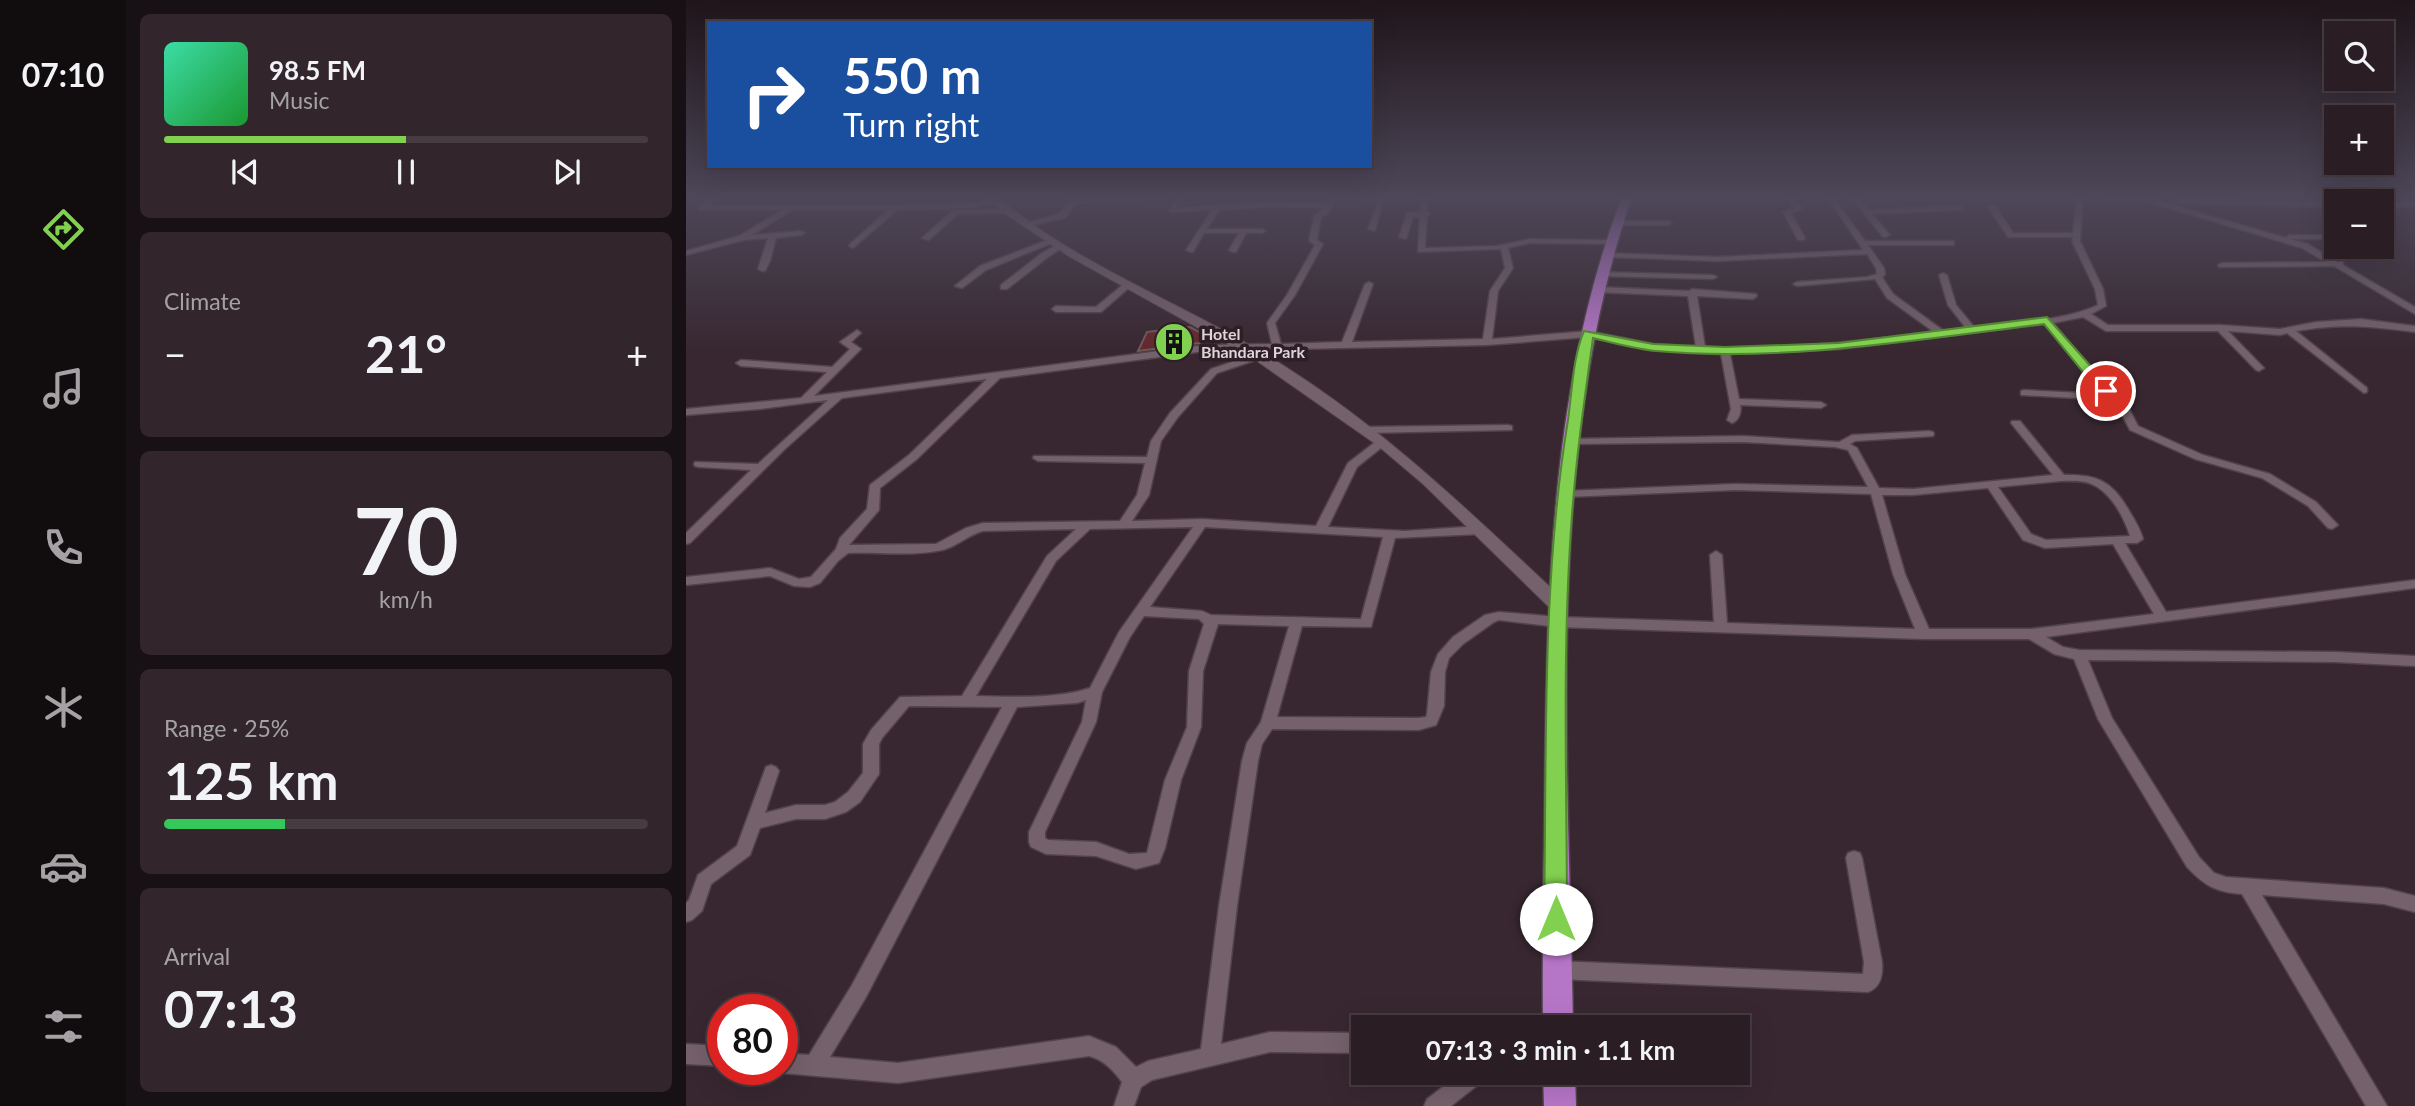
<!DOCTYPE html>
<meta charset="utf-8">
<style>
:root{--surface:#2a1d24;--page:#32262c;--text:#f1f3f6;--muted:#a5a2a6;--line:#463b41;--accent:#82d050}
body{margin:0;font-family:Lato,sans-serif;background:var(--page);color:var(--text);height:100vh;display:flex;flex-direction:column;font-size:26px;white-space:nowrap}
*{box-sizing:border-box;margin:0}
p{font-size:23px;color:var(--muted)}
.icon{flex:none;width:38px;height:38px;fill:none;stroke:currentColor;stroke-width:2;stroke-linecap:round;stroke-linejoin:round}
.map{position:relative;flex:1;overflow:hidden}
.sheet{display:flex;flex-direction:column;gap:14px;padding:14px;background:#171014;width:560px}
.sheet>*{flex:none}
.hud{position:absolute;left:21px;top:21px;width:665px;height:147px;border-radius:0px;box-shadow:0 7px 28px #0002,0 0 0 2px var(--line);background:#1a4fa0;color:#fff;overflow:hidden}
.tools{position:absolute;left:1638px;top:21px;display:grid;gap:14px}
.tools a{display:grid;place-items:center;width:70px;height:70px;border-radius:0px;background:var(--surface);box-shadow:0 7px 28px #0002,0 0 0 2px var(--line);font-size:35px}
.speed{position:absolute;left:21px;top:994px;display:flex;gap:14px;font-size:35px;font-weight:700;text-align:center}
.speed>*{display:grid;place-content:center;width:91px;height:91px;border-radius:50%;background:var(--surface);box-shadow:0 7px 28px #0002,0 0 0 2px var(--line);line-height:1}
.speed .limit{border:10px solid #d22;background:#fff;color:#111}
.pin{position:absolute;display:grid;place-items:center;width:60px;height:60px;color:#fff;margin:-30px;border:4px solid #fff;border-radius:50%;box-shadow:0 2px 7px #0007}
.me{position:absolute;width:77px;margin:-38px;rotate:0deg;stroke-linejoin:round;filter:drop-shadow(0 0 5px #0008)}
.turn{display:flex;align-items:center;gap:24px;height:147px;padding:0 21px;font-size:32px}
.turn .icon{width:91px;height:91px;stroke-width:2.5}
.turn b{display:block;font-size:49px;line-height:60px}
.big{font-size:52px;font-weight:700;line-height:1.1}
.sheet .widget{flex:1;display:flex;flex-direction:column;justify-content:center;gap:10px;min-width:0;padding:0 24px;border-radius:10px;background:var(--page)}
.sheet .dial{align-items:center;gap:0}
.dial b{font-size:91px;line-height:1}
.song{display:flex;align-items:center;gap:21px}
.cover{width:84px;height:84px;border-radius:10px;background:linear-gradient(135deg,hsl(160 70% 55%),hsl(130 70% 35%))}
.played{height:7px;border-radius:4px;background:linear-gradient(90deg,var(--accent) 50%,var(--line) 50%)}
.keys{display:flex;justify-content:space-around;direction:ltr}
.heat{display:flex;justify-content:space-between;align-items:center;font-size:38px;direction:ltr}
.charge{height:10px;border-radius:5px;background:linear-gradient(90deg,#34c759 25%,var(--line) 0)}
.trip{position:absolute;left:665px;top:1015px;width:399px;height:70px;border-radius:0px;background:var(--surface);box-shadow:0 7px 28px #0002,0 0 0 2px var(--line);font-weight:700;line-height:70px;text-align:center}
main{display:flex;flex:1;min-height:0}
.dock{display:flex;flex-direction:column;width:126px;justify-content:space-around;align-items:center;background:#110c0e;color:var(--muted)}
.dock .icon{width:49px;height:49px}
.dock .on{color:var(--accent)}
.dock b{font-size:32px;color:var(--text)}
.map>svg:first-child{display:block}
</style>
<main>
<nav class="dock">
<b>07:10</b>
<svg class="icon on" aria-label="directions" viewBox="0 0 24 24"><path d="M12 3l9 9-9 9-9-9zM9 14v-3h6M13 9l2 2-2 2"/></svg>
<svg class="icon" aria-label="music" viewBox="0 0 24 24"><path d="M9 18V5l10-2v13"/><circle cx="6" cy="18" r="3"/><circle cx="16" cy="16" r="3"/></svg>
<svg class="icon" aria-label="phone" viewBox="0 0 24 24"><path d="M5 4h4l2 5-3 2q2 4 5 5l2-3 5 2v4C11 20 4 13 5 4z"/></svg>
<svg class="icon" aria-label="climate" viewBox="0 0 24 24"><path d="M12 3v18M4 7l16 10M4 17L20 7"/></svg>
<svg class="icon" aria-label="car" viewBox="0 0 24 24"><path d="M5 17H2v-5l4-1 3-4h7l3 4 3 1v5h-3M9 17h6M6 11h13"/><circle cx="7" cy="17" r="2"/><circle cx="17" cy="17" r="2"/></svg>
<svg class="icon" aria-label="filters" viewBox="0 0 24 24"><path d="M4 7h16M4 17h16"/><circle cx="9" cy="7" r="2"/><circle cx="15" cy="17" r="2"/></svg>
</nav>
<section class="sheet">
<div class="widget">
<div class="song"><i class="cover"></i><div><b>98.5 FM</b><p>Music</p></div></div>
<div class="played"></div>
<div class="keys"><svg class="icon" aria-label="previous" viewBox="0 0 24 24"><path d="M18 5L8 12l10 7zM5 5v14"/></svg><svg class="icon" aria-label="pause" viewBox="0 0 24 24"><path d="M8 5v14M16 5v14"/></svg><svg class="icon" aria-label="next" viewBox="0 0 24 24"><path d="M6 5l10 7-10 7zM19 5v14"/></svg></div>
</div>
<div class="widget"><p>Climate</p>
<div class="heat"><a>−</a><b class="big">21°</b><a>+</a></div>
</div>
<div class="widget dial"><b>70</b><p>km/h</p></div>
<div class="widget"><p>Range · 25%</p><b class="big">125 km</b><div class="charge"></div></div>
<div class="widget"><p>Arrival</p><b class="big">07:13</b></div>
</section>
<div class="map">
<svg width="1729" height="1106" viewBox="0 0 1729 1106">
<rect width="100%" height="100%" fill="#382730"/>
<path fill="#66272e" stroke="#6e5859" stroke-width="2" d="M 504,327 L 524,338 L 521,342 L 452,351 L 461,332 Z"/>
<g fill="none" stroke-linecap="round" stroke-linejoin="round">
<defs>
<path id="minor" d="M 25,197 L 32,197 L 23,206 L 209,206 L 285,204 L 311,199 L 315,201 L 285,208 L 211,210 L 167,248 L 163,246 L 164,244 L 202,210 L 106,210 L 66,235 L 115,231 L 119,233 L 115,235 L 90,238 L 84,261 L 79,271 L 76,271 L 72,269 L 82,238 L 58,240 L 0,255 L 0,251 L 53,236 L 96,210 L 13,210 L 13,206 Z
M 387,197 L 394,197 L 393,199 L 479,197 L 476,199 L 390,203 L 379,218 L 341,226 L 337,224 L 373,214 Z
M 492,197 L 498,197 L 492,208 L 583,203 L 640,204 L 643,199 L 648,197 L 698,198 L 689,231 L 682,229 L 692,201 L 656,199 L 648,201 L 643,213 L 635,217 L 631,240 L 637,244 L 609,295 L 589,323 L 595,344 L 656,342 L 679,284 L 683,282 L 687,284 L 666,342 L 797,339 L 804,291 L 819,268 L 815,249 L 732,252 L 734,217 L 727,217 L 720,239 L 713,237 L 721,213 L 734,212 L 736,197 L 742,197 L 741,212 L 744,214 L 741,216 L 739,248 L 810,246 L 844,239 L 924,240 L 928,242 L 924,244 L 844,243 L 822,248 L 827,268 L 812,291 L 806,339 L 902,331 L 967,344 L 1010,347 L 1002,296 L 909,292 L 909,288 L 912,287 L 1003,291 L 1006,289 L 1070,294 L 1071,296 L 1067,299 L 1011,296 L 1019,347 C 1095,351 1173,341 1248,332 L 1201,298 L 1189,279 L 1111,286 L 1107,284 L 1111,282 L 1181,277 L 1191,274 L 1190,268 L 1181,254 L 1032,261 L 920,257 L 916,255 L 920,253 L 1032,257 L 1177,250 L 1141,197 L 1147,197 L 1179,241 L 1268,241 L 1268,245 L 1182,245 L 1198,268 L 1199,275 L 1196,277 L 1207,294 L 1258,331 L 1280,328 L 1262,305 L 1253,275 L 1257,273 L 1261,275 L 1270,305 L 1288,327 C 1329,322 1374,322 1412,305 L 1409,289 L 1386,241 L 1387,237 L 1322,237 L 1302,207 L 1309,205 L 1327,233 L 1387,233 L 1391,197 L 1397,197 L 1394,241 L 1417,289 L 1420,306 L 1405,314 L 1422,325 L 1534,325 L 1594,329 L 1630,322 L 1675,319 L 1729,326 L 1729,332 C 1685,326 1654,323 1610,331 L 1681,388 L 1681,392 L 1678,393 L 1601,333 L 1594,335 L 1542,331 L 1576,366 L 1578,368 L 1573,371 L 1570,370 L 1532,331 L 1420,331 L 1397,317 L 1367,323 L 1423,389 L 1440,403 L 1452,426 L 1517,455 L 1584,474 L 1630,502 L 1652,525 L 1646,529 L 1642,528 L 1622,506 L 1576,478 L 1509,459 L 1444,430 L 1432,407 L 1424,400 L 1335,395 L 1335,391 L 1338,390 L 1417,394 L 1359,324 L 1153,349 L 1044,354 L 1053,399 L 1135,402 L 1140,405 L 1135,408 L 1054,405 C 1056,411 1053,421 1046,423 L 1041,420 L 1045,409 L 1035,354 L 967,350 L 902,337 L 801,345 L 519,351 L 314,378 L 231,459 L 194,488 L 193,510 L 163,545 L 250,544 L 280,528 L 297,523 L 434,521 L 451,495 L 459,463 L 352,461 L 347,458 L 348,456 L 461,457 L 465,441 L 484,413 L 525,369 L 570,354 L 576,354 L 576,358 L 531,373 L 492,417 L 475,441 L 463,495 L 446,521 L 516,519 L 630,526 L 662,463 L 692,440 L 700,440 L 701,442 L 700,444 L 671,467 L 642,527 L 719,531 L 794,526 L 800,530 L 794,534 L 709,538 L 685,627 L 616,626 L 591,717 L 733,718 L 740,717 L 741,714 L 745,672 L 752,654 L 767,637 L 799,615 L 813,612 L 872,617 L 1028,622 L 1024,555 L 1030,551 L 1036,555 L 1041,623 L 1229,629 L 1207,574 L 1185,494 L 1049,490 L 879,497 L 873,494 L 879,491 L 1049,484 L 1182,487 L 1162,450 L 1149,447 L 1057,442 L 885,444 L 881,443 L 880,441 L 881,439 L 1057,436 L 1153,442 L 1166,435 L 1243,431 L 1247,432 L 1248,434 L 1247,436 L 1169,441 L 1164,444 L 1171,448 L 1193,488 L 1227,489 L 1367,475 L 1325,423 L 1326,421 L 1334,421 L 1378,475 C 1410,474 1426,481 1442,509 C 1448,519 1454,528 1457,539 L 1451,543 L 1439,543 L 1480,612 L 1729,580 L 1729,588 L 1360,637 L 1377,647 L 1393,650 L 1650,652 L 1729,656 L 1729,666 L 1650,662 L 1402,660 L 1426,718 L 1513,857 L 1528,873 L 1540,877 L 1698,888 L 1729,896 L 1729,912 L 1698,904 L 1576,895 L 1701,1106 L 1680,1106 L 1556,894 C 1530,892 1519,886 1501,867 L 1412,719 L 1388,659 L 1368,654 L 1343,639 L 1238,639 L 872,627 L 813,620 L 808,622 L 777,644 L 763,658 L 759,672 L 758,706 L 750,725 L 733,730 L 586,729 L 576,744 L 572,761 L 551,906 L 535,1044 L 584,1032 L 677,1033 L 677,1053 L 584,1052 L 466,1080 L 455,1087 L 448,1106 L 428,1106 L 436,1082 C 427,1070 418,1060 403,1056 L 212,1083 L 96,1073 L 89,1070 L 96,1069 L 96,1053 L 123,1055 L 166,985 L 316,707 L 223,706 L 196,738 L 193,744 L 193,774 L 174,802 L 160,812 L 139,819 L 110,819 L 74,828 L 64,855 L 25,884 L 16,911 L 6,920 L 0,922 L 0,903 L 3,900 L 12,875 L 51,846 L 80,767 L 85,765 L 90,767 L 93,771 L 79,813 L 110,805 L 139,805 L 149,802 L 162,792 L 177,773 L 177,744 L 185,730 L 214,697 L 276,696 L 361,556 L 390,529 L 297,531 C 281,535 269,549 251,551 C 226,556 188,552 162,553 L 152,561 L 134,583 L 124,587 L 108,586 L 84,576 L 0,585 L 0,577 L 84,568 L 113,579 L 125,577 L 150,549 L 154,538 L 181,509 L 184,485 L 223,455 L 301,379 L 156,398 L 99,449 L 4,543 L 0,544 L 0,533 L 65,470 L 13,467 L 9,466 L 8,464 L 9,462 L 72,464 L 142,400 L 74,409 L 0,415 L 0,409 L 115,398 L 141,372 L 55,366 L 50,363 L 55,360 L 146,367 L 164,349 L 154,342 L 171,330 L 175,333 L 165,342 L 175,349 L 128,396 L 519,345 L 586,344 L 581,323 L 601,295 L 629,245 L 623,241 L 628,216 L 638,208 L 583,207 L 533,210 L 521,229 L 576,229 L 580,231 L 576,233 L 560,233 L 550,252 L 547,252 L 543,250 L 553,233 L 518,233 L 507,252 L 504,252 L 500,250 L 526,210 L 484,212 L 483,210 ZM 1375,481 C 1384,481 1394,480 1403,483 C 1424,490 1438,517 1444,536 L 1360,540 L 1345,534 L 1312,487 ZM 1302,488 L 1337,540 L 1359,548 L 1427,544 L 1468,614 L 1345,629 L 1243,629 L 1219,574 L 1196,495 L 1227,495 ZM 507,527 L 433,632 L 404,688 C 371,699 326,697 290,696 L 370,561 L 404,529 ZM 519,527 L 697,537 L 675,619 L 525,615 L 516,611 L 464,607 ZM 458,616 L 513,619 L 518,624 L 503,671 L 501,727 L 479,780 L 461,853 L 443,854 L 410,842 L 362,840 L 359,838 L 359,832 L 410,722 L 416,692 L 444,637 ZM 532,624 L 603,626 L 575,722 L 561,743 L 556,761 L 533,906 L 515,1049 L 462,1061 L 450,1067 L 430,1047 L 403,1036 L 212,1063 L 144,1057 L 180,997 L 331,707 L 391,703 L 400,700 L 396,722 L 343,832 L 343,842 L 345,847 L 360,854 L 410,856 L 450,869 L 473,863 L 479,848 L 495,780 L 515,727 L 517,671 Z
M 1102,197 L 1108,197 L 1116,209 L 1105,213 L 1119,238 L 1118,240 L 1112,240 L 1097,212 L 1108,208 Z
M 1165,197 L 1172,197 L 1183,210 L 1274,206 L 1278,208 L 1274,210 L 1186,214 L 1204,235 L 1200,237 L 1197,237 Z
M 1419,197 L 1459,197 L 1600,238 L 1603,235 L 1650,235 L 1650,239 L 1604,239 L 1622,244 L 1651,262 L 1657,262 L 1657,265 L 1729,307 L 1729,314 L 1648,266 L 1533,267 L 1532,265 L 1536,263 L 1640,262 L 1616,248 L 1459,201 L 1422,199 Z
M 1668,197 L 1675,197 L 1680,201 L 1672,201 Z
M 1490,200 L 1650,203 L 1650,207 L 1488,203 L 1488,201 Z
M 1729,202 L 1729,206 L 1696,208 L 1696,204 Z
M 325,209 L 325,213 L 322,213 L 272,214 L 243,240 L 236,238 L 267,210 Z
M 928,221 L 982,221 L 986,223 L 982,225 L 931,225 L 927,223 Z
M 364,239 L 371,241 L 300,270 L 276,288 L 269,286 L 294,266 Z
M 372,244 L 379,246 L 362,257 L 321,289 L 315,289 L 315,285 L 356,253 Z
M 912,272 L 1027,275 L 1031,277 L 1027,279 L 915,276 L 912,276 Z
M 439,283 L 446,285 L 415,312 L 370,312 L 366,309 L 370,306 L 410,307 Z
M 822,425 L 826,426 L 826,430 L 678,433 L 673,430 L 678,427 Z
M 1168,851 L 1174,853 L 1176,858 L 1196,962 C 1197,975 1195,987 1182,992 L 870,979 L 863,976 L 861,970 L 863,964 L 870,961 L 1177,974 L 1178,962 L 1160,858 L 1162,853 Z
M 0,1044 L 37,1046 L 37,1066 L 0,1064 Z
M 775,1073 L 801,1073 L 798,1080 L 765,1106 L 738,1106 L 741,1099 Z"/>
<path id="secondary" d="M 301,197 L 312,197 C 389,264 490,300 577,353 C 691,421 783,511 880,602 L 882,606 L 880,610 L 866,610 L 737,484 L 691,445 L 568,359 L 384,257 L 318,213 Z"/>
<path id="trunk" d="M 936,197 L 946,197 C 857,453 883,758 887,1027 L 857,1027 C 856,944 858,861 859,778 C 861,584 866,380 936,197 Z
M 857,1073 L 889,1073 L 890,1106 L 858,1106 Z"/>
</defs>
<use href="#minor" stroke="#51434a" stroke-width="3"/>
<use href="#secondary" stroke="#51434a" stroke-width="2"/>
<use href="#trunk" stroke="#51434a" stroke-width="3"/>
<use href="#minor" fill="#75616b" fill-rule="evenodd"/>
<use href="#secondary" fill="#75616b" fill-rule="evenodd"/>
<use href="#trunk" fill="#b676c8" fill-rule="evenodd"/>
</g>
<linearGradient id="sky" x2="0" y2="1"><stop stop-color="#1f151a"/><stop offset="0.56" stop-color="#4d4759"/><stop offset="1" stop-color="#4d4759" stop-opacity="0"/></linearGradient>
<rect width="1729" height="352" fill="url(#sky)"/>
<path fill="#82d050" stroke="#548734" stroke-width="2" d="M 1361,317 L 1424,388 L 1424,394 L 1415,394 L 1358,324 C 1229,340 1099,362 970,351 C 949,349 927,343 907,338 C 898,402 889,465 885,529 C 876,659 881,790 881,919 L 878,927 L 870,930 L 862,927 L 858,919 C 861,754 855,584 882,420 C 886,392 887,356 898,331 L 967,344 L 1039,347 L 1153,343 Z"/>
<defs>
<symbol id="building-disc" viewBox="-11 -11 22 22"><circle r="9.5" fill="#82d050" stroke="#2e1e26"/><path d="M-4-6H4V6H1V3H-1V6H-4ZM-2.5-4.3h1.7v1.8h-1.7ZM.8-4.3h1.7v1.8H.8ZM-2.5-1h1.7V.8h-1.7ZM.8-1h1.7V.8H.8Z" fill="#111"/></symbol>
</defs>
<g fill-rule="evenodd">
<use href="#building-disc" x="466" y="320" width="44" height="44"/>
</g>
<g text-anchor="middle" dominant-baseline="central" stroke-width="7" stroke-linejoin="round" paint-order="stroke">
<g font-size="16" font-weight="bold" fill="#dfd4d9" stroke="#2e1e26" text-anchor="start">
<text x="515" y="333">Hotel<tspan x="515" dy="18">Bhandara Park</tspan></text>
</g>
</g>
</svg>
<div class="tools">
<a><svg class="icon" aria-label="search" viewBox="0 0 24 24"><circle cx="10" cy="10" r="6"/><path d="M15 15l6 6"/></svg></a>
<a>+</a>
<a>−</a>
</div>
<div class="speed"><div class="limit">80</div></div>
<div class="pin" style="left:1420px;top:391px;background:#d93025"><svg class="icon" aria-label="arrive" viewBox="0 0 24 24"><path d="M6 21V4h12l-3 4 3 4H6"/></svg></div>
<svg class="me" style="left:870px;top:919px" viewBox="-20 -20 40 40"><circle r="19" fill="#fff"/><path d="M0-13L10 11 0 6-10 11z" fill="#82d050"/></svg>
<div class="trip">07:13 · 3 min · 1.1 km</div>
<div class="hud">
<div class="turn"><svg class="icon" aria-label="right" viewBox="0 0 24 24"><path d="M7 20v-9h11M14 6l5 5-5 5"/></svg><div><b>550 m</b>Turn right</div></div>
</div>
</div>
</main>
